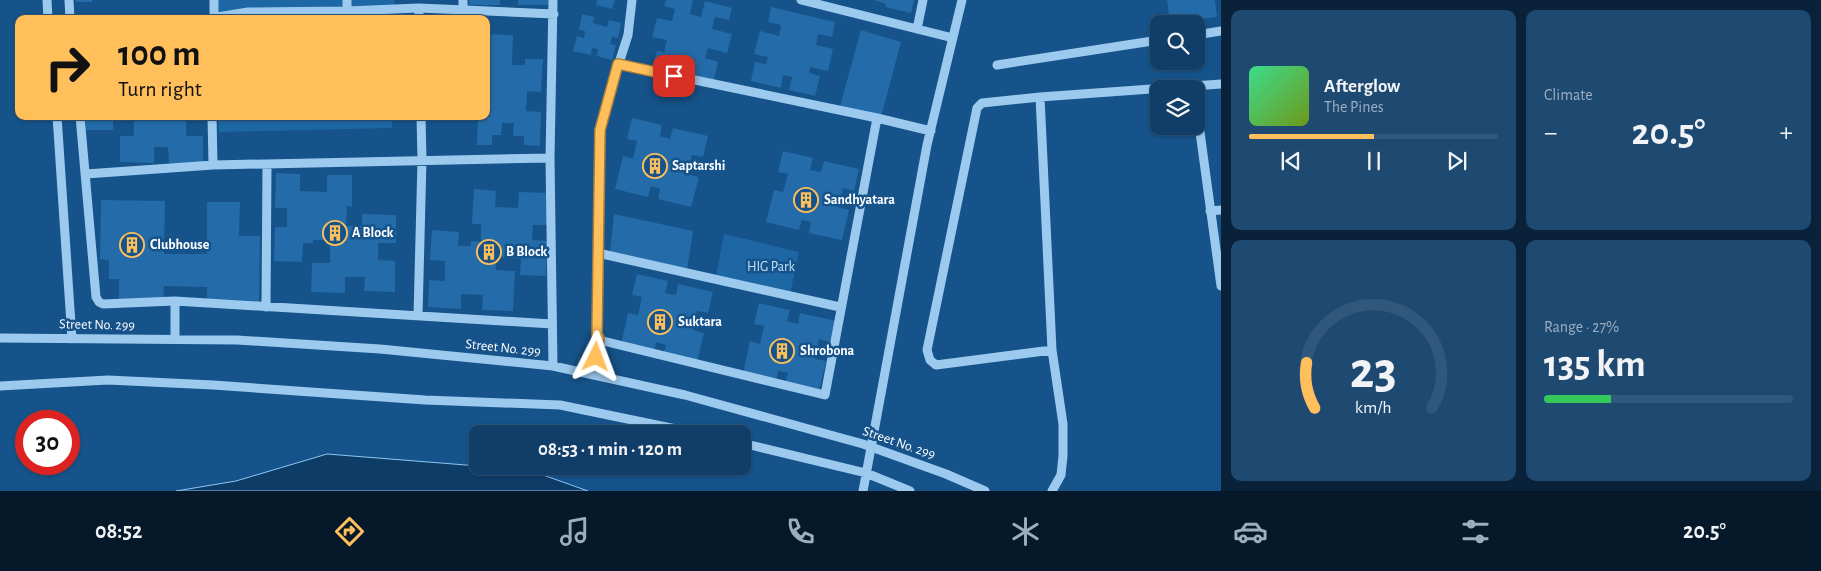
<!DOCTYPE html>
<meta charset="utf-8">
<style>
:root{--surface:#103e68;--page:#1e4971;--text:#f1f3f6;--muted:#9caec0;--line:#30577c;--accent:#ffbf5b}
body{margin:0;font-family:"Alegreya Sans",sans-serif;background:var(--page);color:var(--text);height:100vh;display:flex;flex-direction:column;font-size:19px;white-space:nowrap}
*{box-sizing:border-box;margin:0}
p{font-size:16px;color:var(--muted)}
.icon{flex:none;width:28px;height:28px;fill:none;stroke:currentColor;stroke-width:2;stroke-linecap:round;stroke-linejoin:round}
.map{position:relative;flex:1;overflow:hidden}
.drawer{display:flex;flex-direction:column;gap:10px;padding:10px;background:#092239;width:600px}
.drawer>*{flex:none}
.hud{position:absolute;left:15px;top:15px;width:475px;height:105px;border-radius:10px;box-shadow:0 1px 4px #0004,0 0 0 1px var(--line);background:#ffbf5b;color:#111;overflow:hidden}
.fabs{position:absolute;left:1150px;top:15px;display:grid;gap:10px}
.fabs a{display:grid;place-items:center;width:55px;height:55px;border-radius:10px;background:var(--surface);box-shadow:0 1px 4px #0004,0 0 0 1px var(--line);font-size:25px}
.speed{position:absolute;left:15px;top:410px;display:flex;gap:10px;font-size:25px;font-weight:700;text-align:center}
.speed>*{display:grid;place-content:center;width:65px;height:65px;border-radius:50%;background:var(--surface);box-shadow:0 1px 4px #0004,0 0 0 1px var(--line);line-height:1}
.speed .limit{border:8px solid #d22;background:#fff;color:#111}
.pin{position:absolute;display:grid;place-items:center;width:42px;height:42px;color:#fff;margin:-21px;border-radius:10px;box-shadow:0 2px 8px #0006}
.me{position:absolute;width:55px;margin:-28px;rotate:3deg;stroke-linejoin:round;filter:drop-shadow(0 0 4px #0008)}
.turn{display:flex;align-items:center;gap:18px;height:105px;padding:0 20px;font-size:22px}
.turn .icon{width:65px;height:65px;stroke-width:2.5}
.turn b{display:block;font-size:35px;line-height:42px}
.big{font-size:38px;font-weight:700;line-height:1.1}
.drawer .tile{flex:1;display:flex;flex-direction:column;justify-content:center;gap:8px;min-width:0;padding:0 18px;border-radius:10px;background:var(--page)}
.drawer .dial{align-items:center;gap:0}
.dial svg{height:130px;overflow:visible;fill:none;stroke:var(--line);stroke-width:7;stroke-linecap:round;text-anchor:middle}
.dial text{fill:var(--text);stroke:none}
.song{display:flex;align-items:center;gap:15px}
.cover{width:60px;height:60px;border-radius:8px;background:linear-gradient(135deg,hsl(150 70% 55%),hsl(80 70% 35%))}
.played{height:5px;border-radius:2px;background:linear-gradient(90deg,var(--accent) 50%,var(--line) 50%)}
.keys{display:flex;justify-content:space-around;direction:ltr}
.heat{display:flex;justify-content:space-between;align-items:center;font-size:28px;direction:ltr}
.charge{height:8px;border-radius:4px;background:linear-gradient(90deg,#34c759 27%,var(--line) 0)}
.drawer .tiles{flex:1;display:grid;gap:10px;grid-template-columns:repeat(2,1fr)}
.trip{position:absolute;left:469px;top:425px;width:282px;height:50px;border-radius:10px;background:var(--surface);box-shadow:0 1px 4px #0004,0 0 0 1px var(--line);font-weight:700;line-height:50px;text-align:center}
.dock{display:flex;height:80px;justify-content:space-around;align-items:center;background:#06192a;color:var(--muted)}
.dock .icon{width:35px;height:35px}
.dock .on{color:var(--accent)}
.dock b{font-size:22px;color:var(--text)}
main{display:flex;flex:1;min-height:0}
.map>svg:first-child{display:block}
</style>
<main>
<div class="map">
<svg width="1221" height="491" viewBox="0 0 1221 491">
<rect width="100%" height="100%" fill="#15538a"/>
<path fill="#1d67a4" d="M 213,0 L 395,0 L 394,19 L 214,19 Z
M 218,116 L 392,116 L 392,128 L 219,132 Z
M 724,234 L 799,252 L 790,294 L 716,276 Z"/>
<path fill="#0d3c67" stroke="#8ec7f2" d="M 327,454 L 529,470 L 588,491 L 176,491 L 236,481 Z"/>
<path fill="#236ca9" d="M 76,0 L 92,0 L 92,2 L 76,2 Z
M 469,0 L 500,0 L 500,5 L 469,5 Z
M 518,0 L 550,0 L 550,5 L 518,5 Z
M 597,0 L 615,0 L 612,9 L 596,5 Z
M 666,0 L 693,0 L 690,14 L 701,17 L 705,1 L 732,8 L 729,20 L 715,17 L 712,29 L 732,34 L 727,53 L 708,48 L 705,58 L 718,62 L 714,80 L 689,74 L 692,59 L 683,57 L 679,72 L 653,66 L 657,51 L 664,52 L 667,40 L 652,37 L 657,18 L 672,21 L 675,9 L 664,6 Z
M 874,0 L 914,0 L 911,13 L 885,7 L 886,4 Z
M 1167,0 L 1215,0 L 1217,17 L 1170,23 Z
M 771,7 L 835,22 L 832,37 L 818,34 L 816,45 L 833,49 L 828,71 L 810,67 L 809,73 L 820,76 L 815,96 L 789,90 L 792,77 L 783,75 L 781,88 L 751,81 L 755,62 L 766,64 L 768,57 L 754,54 L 760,31 L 779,36 L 781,25 L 768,22 Z
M 582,14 L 594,17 L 593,23 L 607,27 L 609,20 L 621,23 L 618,38 L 612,37 L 610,44 L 616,45 L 612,60 L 597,56 L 598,49 L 592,48 L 591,55 L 573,51 L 577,36 L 584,38 L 585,31 L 579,30 Z
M 861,30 L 901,42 L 881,117 L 840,106 Z
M 486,34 L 513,35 L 512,65 L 525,65 L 525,59 L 543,59 L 541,92 L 527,91 L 526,111 L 541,112 L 540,146 L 524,145 L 524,136 L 513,136 L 514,123 L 502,123 L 501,135 L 492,135 L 492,145 L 477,145 L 478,116 L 486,116 Z
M 86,116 L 113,116 L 113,130 L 86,130 Z
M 134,116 L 186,116 L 186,136 L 203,136 L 203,163 L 169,163 L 168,147 L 154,147 L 154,163 L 120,162 L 120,136 L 134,136 Z
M 632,118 L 662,125 L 660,136 L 670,139 L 673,128 L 708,136 L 703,157 L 692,155 L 687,174 L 699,177 L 691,207 L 658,199 L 660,189 L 651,186 L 648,197 L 615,189 L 623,156 L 633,159 L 637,141 L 627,139 Z
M 783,151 L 813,158 L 810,170 L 821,172 L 824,161 L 859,169 L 854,191 L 843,188 L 838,207 L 849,210 L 842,240 L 809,233 L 811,222 L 802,220 L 799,230 L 766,222 L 774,190 L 783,192 L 788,174 L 778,172 Z
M 276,173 L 300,174 L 300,191 L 327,192 L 327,175 L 352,175 L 352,207 L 347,206 L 346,226 L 362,226 L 362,214 L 396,215 L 396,243 L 378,243 L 378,260 L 395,261 L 395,292 L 364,291 L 365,277 L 345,277 L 345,293 L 311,292 L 312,263 L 330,263 L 330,240 L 313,240 L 313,243 L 303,243 L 302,262 L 274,261 L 275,227 L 287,227 L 287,208 L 275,208 Z
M 474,189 L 496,191 L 495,207 L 518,208 L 519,192 L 549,193 L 548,225 L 533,225 L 532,240 L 547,241 L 546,276 L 520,275 L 521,259 L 496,257 L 496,270 L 515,271 L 513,311 L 482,310 L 483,295 L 461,294 L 461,309 L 428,307 L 429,280 L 445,281 L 445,261 L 430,260 L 432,230 L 459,232 L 458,246 L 471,246 L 471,241 L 481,242 L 481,224 L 472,224 Z
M 101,200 L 165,201 L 164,254 L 207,254 L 207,202 L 240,202 L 239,236 L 260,236 L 259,302 L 207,301 L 207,287 L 164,286 L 163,301 L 119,300 L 119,279 L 109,279 L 109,260 L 100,259 Z
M 614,214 L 693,231 L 687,270 L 610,252 Z
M 637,274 L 668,281 L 665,293 L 676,295 L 678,284 L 713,292 L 708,313 L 697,311 L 693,330 L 704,333 L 697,363 L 663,355 L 666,345 L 656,342 L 654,353 L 621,345 L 628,313 L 638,315 L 642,297 L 632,295 Z
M 759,303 L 790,310 L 787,321 L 798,324 L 800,313 L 836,321 L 830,342 L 819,339 L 815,359 L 826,361 L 819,392 L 785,384 L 788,373 L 778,371 L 776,381 L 743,374 L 750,341 L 760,344 L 764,326 L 754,324 Z"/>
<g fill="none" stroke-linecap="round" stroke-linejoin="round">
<path stroke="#9ccaef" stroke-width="9" d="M 47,0 L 48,19
M 69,0 L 70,19
M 347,0 L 347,11 L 419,8 L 419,19
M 632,0 L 628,35 L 610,91 L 600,130 L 597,334 L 599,338 L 603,341 L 825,395 L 877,118 L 931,131
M 801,0 L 953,38
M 419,8 L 554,14
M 463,10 L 463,0
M 214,18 L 214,0
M 205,19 L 248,12 L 347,11
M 917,29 L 923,0
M 1196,35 L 1221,31
M 618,64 L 877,118
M 997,65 L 1159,40
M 1040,97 L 1052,350 L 1063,424 L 1063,456 L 1061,475 L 1052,491
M 1196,103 L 1221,286
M 57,116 L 72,339
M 80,116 L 96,297 L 99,302 L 103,304 L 175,301 L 175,339
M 212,116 L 213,165 L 550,158
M 86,174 L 213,165
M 1210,211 L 1221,210
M 598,253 L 840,307
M 175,301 L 552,324
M 266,307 L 267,164
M 418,316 L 422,160 L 421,116
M 0,338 L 237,340 L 380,349 L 553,366 L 685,395 L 863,444 L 946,474 L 985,491
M 1052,350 L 936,365 L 930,360 L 927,350 L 977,108 L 982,103 L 1040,97 L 1221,84
M 553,366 L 550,158 L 553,0
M 593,375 L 599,338
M 0,386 L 108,380 L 213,385 L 425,400 L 560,405 L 700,434
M 742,443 L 866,473 L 910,491
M 863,491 L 927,145 L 962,0"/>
</g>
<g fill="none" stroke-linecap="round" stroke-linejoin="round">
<defs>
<path id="route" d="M 596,357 L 599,338 L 597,334 L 600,130 L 618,64 L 674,76"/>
</defs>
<use href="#route" stroke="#a67c3b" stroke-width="12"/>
<use href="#route" stroke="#ffbf5b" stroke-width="9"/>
</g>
<defs>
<symbol id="building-ring" viewBox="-11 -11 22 22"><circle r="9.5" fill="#15538a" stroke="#ffbf5b" stroke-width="1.5"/><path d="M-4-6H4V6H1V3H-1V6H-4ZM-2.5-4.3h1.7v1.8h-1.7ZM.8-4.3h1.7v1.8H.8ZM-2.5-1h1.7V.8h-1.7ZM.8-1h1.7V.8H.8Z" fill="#ffbf5b"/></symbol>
</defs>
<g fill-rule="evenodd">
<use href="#building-ring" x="641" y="152" width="28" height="28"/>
<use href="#building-ring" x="792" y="186" width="28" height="28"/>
<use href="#building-ring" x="321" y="219" width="28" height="28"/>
<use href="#building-ring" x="118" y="231" width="28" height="28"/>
<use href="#building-ring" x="475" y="238" width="28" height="28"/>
<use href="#building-ring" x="646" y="308" width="28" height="28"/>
<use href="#building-ring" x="768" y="337" width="28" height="28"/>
</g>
<g text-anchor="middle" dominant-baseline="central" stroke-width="5" stroke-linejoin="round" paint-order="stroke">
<g font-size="14" font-weight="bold" fill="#fff" stroke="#15538a" text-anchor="start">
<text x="672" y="166">Saptarshi</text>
<text x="824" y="200">Sandhyatara</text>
<text x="352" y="233">A Block</text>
<text x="150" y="245">Clubhouse</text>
<text x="506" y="252">B Block</text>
<text x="678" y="322">Suktara</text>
<text x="800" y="351">Shrobona</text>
</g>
<g font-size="14" fill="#c2e2fb" stroke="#15538a">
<text x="771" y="267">HIG Park</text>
</g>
<g font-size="14" fill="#fff" stroke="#15538a">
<text transform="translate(97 325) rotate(1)">Street No. 299</text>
<text transform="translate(503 348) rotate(6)">Street No. 299</text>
<text transform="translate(899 443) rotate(19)">Street No. 299</text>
</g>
</g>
</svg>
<div class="fabs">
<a><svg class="icon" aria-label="search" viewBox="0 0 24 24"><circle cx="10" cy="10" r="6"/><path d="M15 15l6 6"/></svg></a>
<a><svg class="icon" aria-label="layers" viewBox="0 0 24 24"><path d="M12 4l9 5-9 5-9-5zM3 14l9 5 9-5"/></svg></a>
</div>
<div class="speed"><div class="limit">30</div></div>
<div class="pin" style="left:674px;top:76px;background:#d93025"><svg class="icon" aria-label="arrive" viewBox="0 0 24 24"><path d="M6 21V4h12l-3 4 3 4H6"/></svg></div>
<svg class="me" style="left:596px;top:357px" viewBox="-20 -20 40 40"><path d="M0-17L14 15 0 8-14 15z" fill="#ffbf5b" stroke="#fff" stroke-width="4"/></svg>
<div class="trip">08:53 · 1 min · 120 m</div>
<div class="hud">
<div class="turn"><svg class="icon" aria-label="right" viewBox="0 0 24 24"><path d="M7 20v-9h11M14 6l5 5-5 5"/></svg><div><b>100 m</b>Turn right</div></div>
</div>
</div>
<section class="drawer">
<div class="tiles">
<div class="tile">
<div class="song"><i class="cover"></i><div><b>Afterglow</b><p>The Pines</p></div></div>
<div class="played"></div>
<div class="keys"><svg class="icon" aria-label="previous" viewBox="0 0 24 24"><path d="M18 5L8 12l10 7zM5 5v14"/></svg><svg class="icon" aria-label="pause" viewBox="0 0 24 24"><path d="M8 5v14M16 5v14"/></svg><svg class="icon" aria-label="next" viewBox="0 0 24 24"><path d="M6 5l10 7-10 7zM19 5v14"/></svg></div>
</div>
<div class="tile"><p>Climate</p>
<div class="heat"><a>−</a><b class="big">20.5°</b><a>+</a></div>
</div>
<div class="tile dial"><svg viewBox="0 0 100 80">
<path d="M14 69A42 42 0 1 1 86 69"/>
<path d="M14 69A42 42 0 0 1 9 41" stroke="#ffbf5b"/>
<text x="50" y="56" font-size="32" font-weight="700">23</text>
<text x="50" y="72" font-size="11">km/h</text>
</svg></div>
<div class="tile"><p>Range · 27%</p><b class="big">135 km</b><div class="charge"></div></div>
</div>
</section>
</main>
<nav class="dock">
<b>08:52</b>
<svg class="icon on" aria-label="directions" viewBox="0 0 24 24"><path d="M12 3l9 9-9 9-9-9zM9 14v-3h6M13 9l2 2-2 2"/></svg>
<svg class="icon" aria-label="music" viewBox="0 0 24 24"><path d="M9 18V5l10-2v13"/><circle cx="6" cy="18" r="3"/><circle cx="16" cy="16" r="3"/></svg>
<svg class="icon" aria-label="phone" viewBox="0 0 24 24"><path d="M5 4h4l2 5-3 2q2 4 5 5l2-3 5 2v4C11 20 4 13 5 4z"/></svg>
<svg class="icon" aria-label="climate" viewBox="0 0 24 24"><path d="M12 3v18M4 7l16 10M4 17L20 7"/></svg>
<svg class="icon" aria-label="car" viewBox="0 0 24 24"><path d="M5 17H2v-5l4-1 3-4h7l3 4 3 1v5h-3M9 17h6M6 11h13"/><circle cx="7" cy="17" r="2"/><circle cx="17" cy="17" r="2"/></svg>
<svg class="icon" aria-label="filters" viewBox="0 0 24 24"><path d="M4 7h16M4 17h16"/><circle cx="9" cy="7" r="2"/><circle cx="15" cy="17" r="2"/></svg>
<b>20.5°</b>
</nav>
